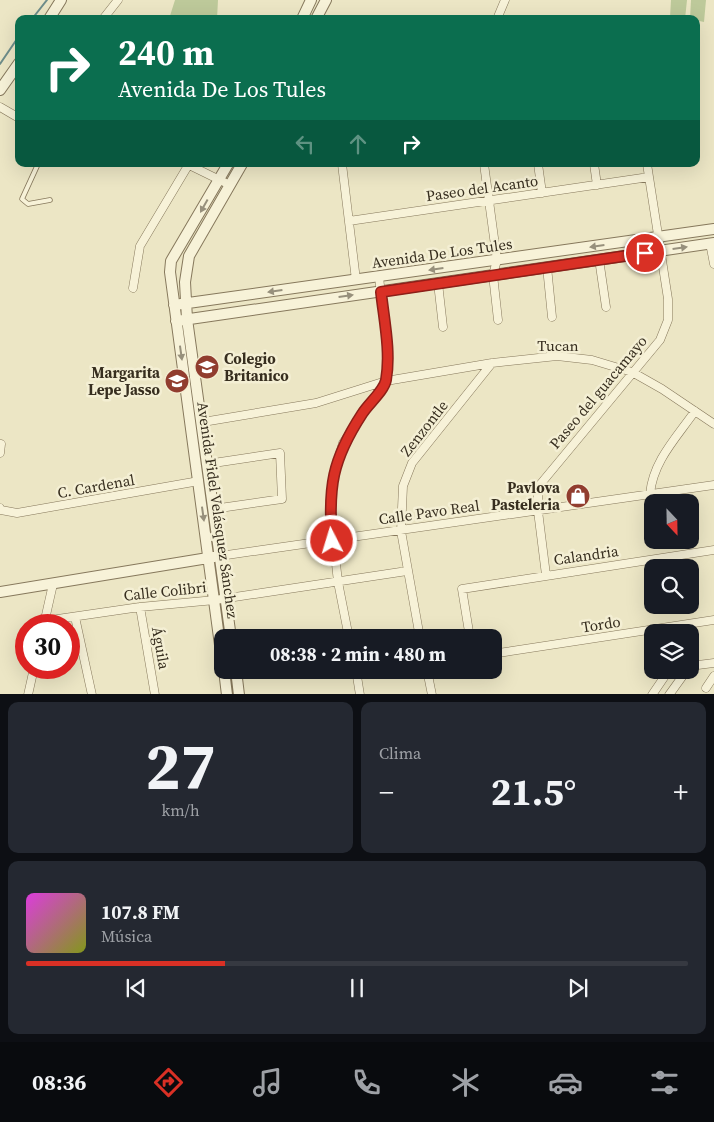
<!DOCTYPE html>
<html lang="es">
<meta charset="utf-8">
<style>
:root{--surface:#171b24;--page:#242831;--text:#f1f3f6;--muted:#9ea1a6;--line:#363941;--accent:#d93025}
body{margin:0;font-family:"Source Serif 4",serif;background:var(--page);color:var(--text);height:100vh;display:flex;flex-direction:column;font-size:19px;white-space:nowrap}
*{box-sizing:border-box;margin:0}
p{font-size:16px;color:var(--muted)}
.icon{flex:none;width:28px;height:28px;fill:none;stroke:currentColor;stroke-width:2;stroke-linecap:round;stroke-linejoin:round}
.map{position:relative;height:694px;overflow:hidden}
.details{display:flex;flex-direction:column;gap:8px;padding:8px;background:#0d0f14;flex:1}
.details>*{flex:none}
.banner{position:absolute;left:15px;top:15px;width:685px;height:152px;border-radius:10px;box-shadow:0 5px 20px #0002;background:#0b6e4f;color:#fff;overflow:hidden}
.needle{width:32px;rotate:158deg}
.fabs{position:absolute;left:644px;top:494px;display:grid;gap:10px}
.fabs a{display:grid;place-items:center;width:55px;height:55px;border-radius:10px;background:var(--surface);box-shadow:0 5px 20px #0002;font-size:25px}
.speed{position:absolute;left:15px;top:614px;display:flex;gap:10px;font-size:25px;font-weight:700;text-align:center}
.speed>*{display:grid;place-content:center;width:65px;height:65px;border-radius:50%;background:var(--surface);box-shadow:0 5px 20px #0002;line-height:1}
.speed .limit{border:8px solid #d22;background:#fff;color:#111}
.pin{position:absolute;display:grid;place-items:center;width:42px;height:42px;color:#fff;margin:-21px;border:2px solid #fff;border-radius:50%;box-shadow:0 1px 5px #0007}
.me{position:absolute;width:55px;margin:-28px;rotate:355deg;stroke-linejoin:round;filter:drop-shadow(0 0 4px #0008)}
.turn{display:flex;align-items:center;gap:18px;height:105px;padding:0 20px;font-size:22px}
.turn .icon{width:65px;height:65px;stroke-width:2.5}
.turn b{display:block;font-size:35px;line-height:42px}
.lanes{display:flex;align-items:center;height:48px;padding:0 20px;background:#0003;justify-content:center;gap:25px;direction:ltr}
.lanes .off{opacity:.35}
.big{font-size:38px;font-weight:700;line-height:1.1}
.details .card{flex:1;display:flex;flex-direction:column;justify-content:center;gap:8px;min-width:0;padding:0 18px;border-radius:10px;background:var(--page)}
.details .dial{align-items:center;gap:0}
.dial b{font-size:65px;line-height:1}
.song{display:flex;align-items:center;gap:15px}
.cover{width:60px;height:60px;border-radius:8px;background:linear-gradient(135deg,hsl(300 70% 55%),hsl(70 70% 35%))}
.played{height:5px;border-radius:2px;background:linear-gradient(90deg,var(--accent) 30%,var(--line) 30%)}
.keys{display:flex;justify-content:space-around;direction:ltr}
.heat{display:flex;justify-content:space-between;align-items:center;font-size:28px;direction:ltr}
.details .tiles{flex:1;display:grid;gap:8px;grid-template-columns:1fr 1fr}
.card:last-child{grid-column:span 2}
.trip{position:absolute;left:214px;top:629px;width:288px;height:50px;border-radius:10px;background:var(--surface);box-shadow:0 5px 20px #0002;font-weight:700;line-height:50px;text-align:center}
.menu{display:flex;height:80px;justify-content:space-around;align-items:center;background:#090b0e;color:var(--muted)}
.menu .icon{width:35px;height:35px}
.menu .current{color:var(--accent)}
.menu b{font-size:22px;color:var(--text)}
.map>svg:first-child{display:block}
</style>
<div class="map">
<svg width="714" height="695" viewBox="0 0 714 695">
<rect width="100%" height="100%" fill="#ece6c5"/>
<path fill="#bdc99a" d="M 175,0 L 218,0 L 217,19 L 169,19 Z
M 671,0 L 687,0 L 685,19 L 670,18 Z
M 691,0 L 706,0 L 704,22 L 690,19 Z"/>
<g fill="none" stroke-linecap="round" stroke-linejoin="round">
<path stroke="#6e8d8a" stroke-width="2" d="M 32,19 L 47,0
M 0,64 L 19,36"/>
<defs>
<path id="service" d="M 38,164 L 22,199 L 28,204 L 50,200"/>
<path id="minor" d="M 103,19 L 118,0
M 497,19 L 505,0
M 0,107 L 19,118
M 342,164 L 356,280
M 484,164 L 497,260 L 493,275 L 498,320
M 538,164 L 542,193
M 594,164 L 597,185
M 189,165 L 230,185
M 349,221 L 649,177
M 710,243 L 714,264
M 599,259 L 606,307
M 547,267 L 552,317
M 438,283 L 443,327
M 133,288 L 140,246 L 189,164
M 203,422 L 316,403 L 386,381 L 492,363 L 557,356 L 592,360 L 632,372 L 662,389 L 714,424
M 0,453 L 1,444
M 207,464 L 280,453 L 282,499 L 213,509
M 650,494 C 653,461 677,437 695,411
M 0,508 L 1,510 L 17,513 L 199,481
M 220,556 L 714,485
M 546,575 L 538,511 L 538,487 L 660,340 L 668,320 L 668,299 L 647,164
M 140,607 L 155,695
M 75,617 L 92,695
M 44,621 L 140,607 L 215,600 L 407,571
M 44,624 L 53,584
M 349,638 L 338,582 L 330,509 L 333,477 L 343,443 L 386,381 L 387,346 L 379,277
M 420,638 L 401,531 L 403,486 L 412,463 L 492,363
M 470,638 L 462,589 L 714,550
M 492,654 L 714,620
M 690,666 L 714,663
M 356,670 L 360,695
M 427,670 L 432,695
M 706,688 L 714,676
M 28,695 L 34,668
M 652,695 L 669,670
M 669,695 L 687,670"/>
<path id="tertiary" d="M 49,19 L 61,0
M 302,19 L 311,0
M 316,19 L 326,0
M 0,90 L 19,63
M 174,305 L 714,229
M 176,321 L 714,243
M 0,592 L 214,557
M 231,638 L 187,319 L 185,282 L 189,256 L 242,164
M 222,660 L 170,272 L 171,261 L 228,164
M 224,670 L 227,695
M 236,670 L 239,695"/>
</defs>
<use href="#service" stroke="#86785c" stroke-width="5.5"/>
<use href="#minor" stroke="#86785c" stroke-width="9"/>
<use href="#tertiary" stroke="#86785c" stroke-width="12"/>
<use href="#service" stroke="#f7f2d8" stroke-width="4"/>
<use href="#minor" stroke="#f7f2d8" stroke-width="8"/>
<use href="#tertiary" stroke="#f7f2d8" stroke-width="10"/>
</g>
<defs><path id="oneway-solid" d="M-6-.8H1V-3.2L6.5 0L1 3.2V.8H-6Z" transform="scale(1.25)"/></defs>
<g fill="#97907c">
<use href="#oneway-solid" transform="translate(204 206) rotate(119)"/>
<use href="#oneway-solid" transform="translate(597 246) rotate(172)"/>
<use href="#oneway-solid" transform="translate(680 248) rotate(-8)"/>
<use href="#oneway-solid" transform="translate(436 269) rotate(172)"/>
<use href="#oneway-solid" transform="translate(275 291) rotate(172)"/>
<use href="#oneway-solid" transform="translate(346 296) rotate(-8)"/>
<use href="#oneway-solid" transform="translate(181 353) rotate(82)"/>
<use href="#oneway-solid" transform="translate(203 514) rotate(82)"/>
</g>
<g fill="none" stroke-linecap="round" stroke-linejoin="round">
<defs>
<path id="route" d="M 332,541 C 328,487 332,460 362,414 C 368,404 384,391 386,380 C 391,352 384,320 381,292 L 645,253"/>
</defs>
<use href="#route" stroke="#8d1f18" stroke-width="12"/>
<use href="#route" stroke="#d93025" stroke-width="9"/>
</g>
<defs>
<symbol id="university-disc" viewBox="-11 -11 22 22"><circle r="9.5" fill="#913d2f" stroke="#f4efd4"/><path d="M0-5L7-2L0 1L-7-2ZM-4 1L0 2.5L4 1V4Q0 6-4 4Z" fill="#fff"/></symbol>
<symbol id="school-disc" viewBox="-11 -11 22 22"><circle r="9.5" fill="#913d2f" stroke="#f4efd4"/><path d="M0-5L7-2L0 1L-7-2ZM-4 1L0 2.5L4 1V4Q0 6-4 4Z" fill="#fff"/></symbol>
<symbol id="shop-disc" viewBox="-11 -11 22 22"><circle r="9.5" fill="#913d2f" stroke="#f4efd4"/><path d="M-5-2.5h2.3a2.7 3.5 0 0 1 5.4 0H5L5.5 6h-11ZM-1.5-2.5h3a1.5 2.3 0 0 0-3 0Z" fill="#fff"/></symbol>
</defs>
<g fill-rule="evenodd">
<use href="#university-disc" x="193" y="353" width="28" height="28"/>
<use href="#school-disc" x="163" y="367" width="28" height="28"/>
<use href="#shop-disc" x="564" y="482" width="28" height="28"/>
</g>
<g text-anchor="middle" dominant-baseline="central" stroke-width="5" stroke-linejoin="round" paint-order="stroke">
<g font-size="15" fill="#372e1f" stroke="#f4efd4">
<text transform="translate(482 188) rotate(-8)">Paseo del Acanto</text>
<text transform="translate(442 253) rotate(-8)">Avenida De Los Tules</text>
<text x="558" y="345">Tucan</text>
<text transform="translate(598 392) rotate(-50)">Paseo del guacamayo</text>
<text transform="translate(424 428) rotate(-52)">Zenzontle</text>
<text transform="translate(96 486) rotate(-10)">C. Cardenal</text>
<text transform="translate(218 510) rotate(82)">Avenida Fidel Velásquez Sánchez</text>
<text transform="translate(429 512) rotate(-8)">Calle Pavo Real</text>
<text transform="translate(586 555) rotate(-8)">Calandria</text>
<text transform="translate(165 591) rotate(-6)">Calle Colibri</text>
<text transform="translate(601 624) rotate(-9)">Tordo</text>
<text transform="translate(161 648) rotate(80)">Águila</text>
</g>
<g font-size="15" font-weight="bold" fill="#372e1f" stroke="#f4efd4" text-anchor="end">
<text x="224" y="358" text-anchor="start">Colegio<tspan x="224" dy="17">Britanico</tspan></text>
<text x="160" y="372">Margarita<tspan x="160" dy="17">Lepe Jasso</tspan></text>
<text x="560" y="487">Pavlova<tspan x="560" dy="17">Pasteleria</tspan></text>
</g>
</g>
</svg>
<div class="fabs">
<a><svg class="needle" viewBox="-14 -14 28 28"><path d="M0-13l5 13h-10z" fill="#e53935"/><path d="M0 13l5-13h-10z" fill="#9ea1a6"/></svg></a>
<a><svg class="icon" aria-label="search" viewBox="0 0 24 24"><circle cx="10" cy="10" r="6"/><path d="M15 15l6 6"/></svg></a>
<a><svg class="icon" aria-label="layers" viewBox="0 0 24 24"><path d="M12 4l9 5-9 5-9-5zM3 14l9 5 9-5"/></svg></a>
</div>
<div class="speed"><div class="limit">30</div></div>
<div class="pin" style="left:645px;top:253px;background:#d93025"><svg class="icon" aria-label="arrive" viewBox="0 0 24 24"><path d="M6 21V4h12l-3 4 3 4H6"/></svg></div>
<svg class="me" style="left:332px;top:541px" viewBox="-20 -20 40 40"><circle r="17" fill="#d93025" stroke="#fff" stroke-width="3"/><path d="M0-11L8 9 0 5-8 9z" fill="#fff"/></svg>
<div class="trip">08:38 · 2 min · 480 m</div>
<div class="banner">
<div class="turn"><svg class="icon" aria-label="right" viewBox="0 0 24 24"><path d="M7 20v-9h11M14 6l5 5-5 5"/></svg><div><b>240 m</b>Avenida De Los Tules</div></div>
<div class="lanes"><svg class="icon off" aria-label="left" viewBox="0 0 24 24"><path d="M17 20v-9H6M10 6l-5 5 5 5"/></svg><svg class="icon off" aria-label="ahead" viewBox="0 0 24 24"><path d="M12 20V5M6 11l6-6 6 6"/></svg><svg class="icon" aria-label="right" viewBox="0 0 24 24"><path d="M7 20v-9h11M14 6l5 5-5 5"/></svg></div>
</div>
</div>
<section class="details">
<div class="tiles">
<div class="card dial"><b>27</b><p>km/h</p></div>
<div class="card"><p>Clima</p>
<div class="heat"><a>−</a><b class="big">21.5°</b><a>+</a></div>
</div>
<div class="card">
<div class="song"><i class="cover"></i><div><b>107.8 FM</b><p>Música</p></div></div>
<div class="played"></div>
<div class="keys"><svg class="icon" aria-label="previous" viewBox="0 0 24 24"><path d="M18 5L8 12l10 7zM5 5v14"/></svg><svg class="icon" aria-label="pause" viewBox="0 0 24 24"><path d="M8 5v14M16 5v14"/></svg><svg class="icon" aria-label="next" viewBox="0 0 24 24"><path d="M6 5l10 7-10 7zM19 5v14"/></svg></div>
</div>
</div>
</section>
<nav class="menu">
<b>08:36</b>
<svg class="icon current" aria-label="directions" viewBox="0 0 24 24"><path d="M12 3l9 9-9 9-9-9zM9 14v-3h6M13 9l2 2-2 2"/></svg>
<svg class="icon" aria-label="music" viewBox="0 0 24 24"><path d="M9 18V5l10-2v13"/><circle cx="6" cy="18" r="3"/><circle cx="16" cy="16" r="3"/></svg>
<svg class="icon" aria-label="phone" viewBox="0 0 24 24"><path d="M5 4h4l2 5-3 2q2 4 5 5l2-3 5 2v4C11 20 4 13 5 4z"/></svg>
<svg class="icon" aria-label="climate" viewBox="0 0 24 24"><path d="M12 3v18M4 7l16 10M4 17L20 7"/></svg>
<svg class="icon" aria-label="car" viewBox="0 0 24 24"><path d="M5 17H2v-5l4-1 3-4h7l3 4 3 1v5h-3M9 17h6M6 11h13"/><circle cx="7" cy="17" r="2"/><circle cx="17" cy="17" r="2"/></svg>
<svg class="icon" aria-label="filters" viewBox="0 0 24 24"><path d="M4 7h16M4 17h16"/><circle cx="9" cy="7" r="2"/><circle cx="15" cy="17" r="2"/></svg>
</nav>
